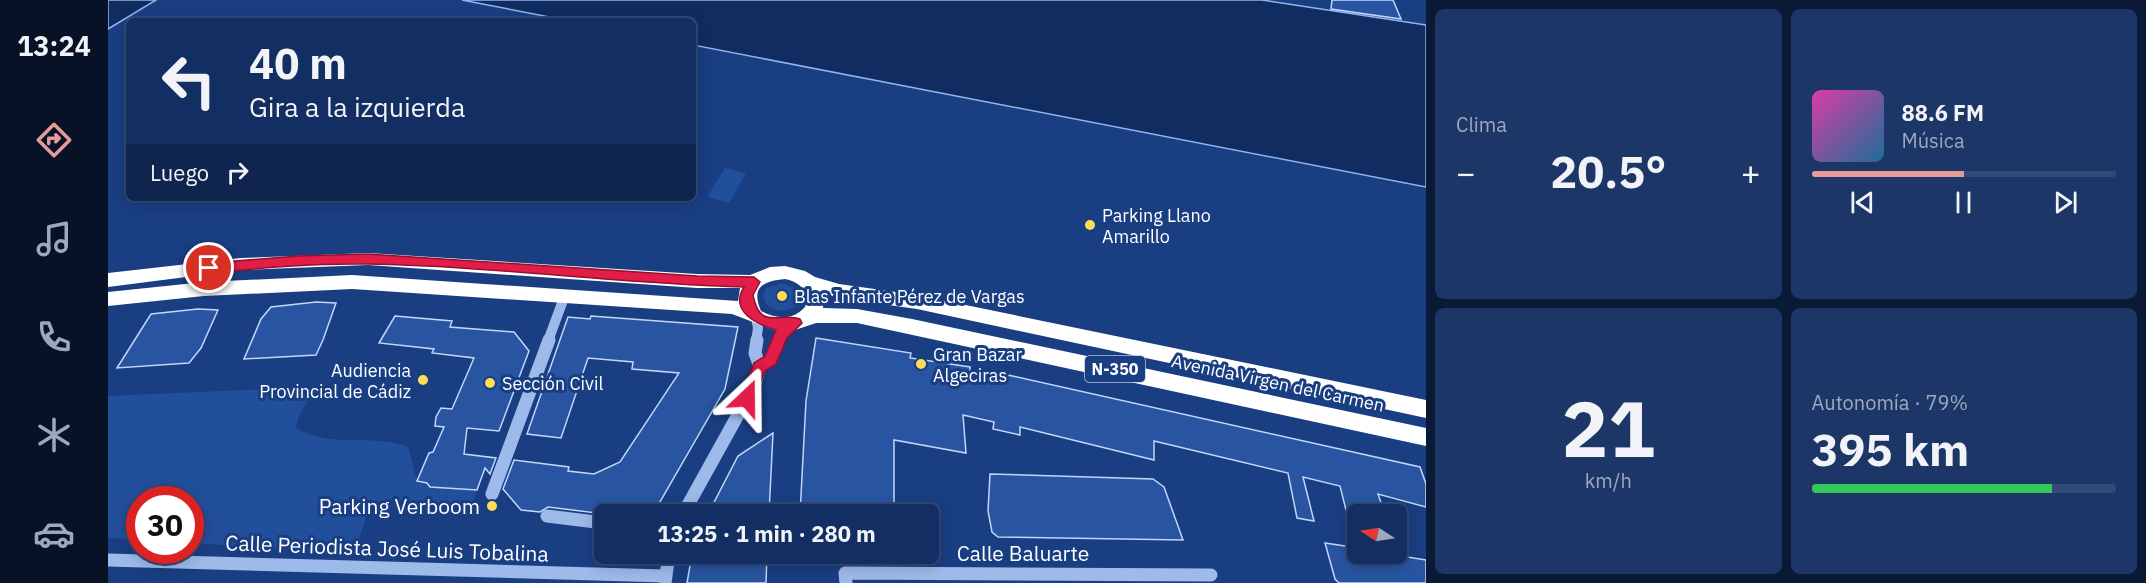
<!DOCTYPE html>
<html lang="es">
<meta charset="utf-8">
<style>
:root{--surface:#132e62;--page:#1c3668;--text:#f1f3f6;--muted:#9da8be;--line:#324a77;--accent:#e69b98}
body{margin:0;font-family:"IBM Plex Sans",sans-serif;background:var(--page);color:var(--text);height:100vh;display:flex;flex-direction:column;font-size:22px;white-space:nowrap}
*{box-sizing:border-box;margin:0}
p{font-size:20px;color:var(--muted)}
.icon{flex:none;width:33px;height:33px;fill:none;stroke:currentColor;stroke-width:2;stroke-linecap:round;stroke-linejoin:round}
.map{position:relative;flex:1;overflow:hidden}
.drawer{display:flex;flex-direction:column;gap:9px;padding:9px;background:#0a1936;width:720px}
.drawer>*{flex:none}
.banner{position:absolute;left:18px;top:18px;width:570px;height:183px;border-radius:9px;box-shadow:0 3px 15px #0003,0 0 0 2px var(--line);background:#132e62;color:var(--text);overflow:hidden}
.needle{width:39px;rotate:282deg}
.tools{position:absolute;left:1239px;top:504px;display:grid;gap:12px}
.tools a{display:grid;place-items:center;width:60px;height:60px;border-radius:9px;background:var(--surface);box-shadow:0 3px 15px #0003,0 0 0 2px var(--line);font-size:30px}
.speed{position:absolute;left:18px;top:486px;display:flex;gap:12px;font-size:30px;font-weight:700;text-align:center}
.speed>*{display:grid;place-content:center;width:78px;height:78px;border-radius:50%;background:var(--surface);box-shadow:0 3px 15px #0003,0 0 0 2px var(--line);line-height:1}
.speed .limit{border:9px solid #d22;background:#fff;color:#111}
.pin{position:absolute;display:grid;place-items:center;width:51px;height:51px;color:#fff;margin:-26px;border:3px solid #fff;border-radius:50%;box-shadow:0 2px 6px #0007}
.me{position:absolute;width:66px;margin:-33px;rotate:23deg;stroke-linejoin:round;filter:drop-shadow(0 0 4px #0008)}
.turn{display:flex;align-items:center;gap:21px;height:126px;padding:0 24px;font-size:27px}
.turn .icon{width:78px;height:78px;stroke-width:2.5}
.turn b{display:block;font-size:42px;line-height:51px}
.then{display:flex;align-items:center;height:57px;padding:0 24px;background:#0003;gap:12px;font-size:22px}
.big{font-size:45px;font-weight:800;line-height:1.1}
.drawer .card{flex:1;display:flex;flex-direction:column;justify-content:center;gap:9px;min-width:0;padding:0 21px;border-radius:9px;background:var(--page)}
.drawer .dial{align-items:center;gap:0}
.dial b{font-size:78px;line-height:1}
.song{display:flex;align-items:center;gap:18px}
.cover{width:72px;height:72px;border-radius:9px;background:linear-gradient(135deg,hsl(320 70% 55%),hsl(200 70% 35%))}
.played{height:6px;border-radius:3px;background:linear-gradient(90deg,var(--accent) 50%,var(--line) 50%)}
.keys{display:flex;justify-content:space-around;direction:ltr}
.heat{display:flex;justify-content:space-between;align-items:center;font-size:33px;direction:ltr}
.charge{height:9px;border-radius:4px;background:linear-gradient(90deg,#34c759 79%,var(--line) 0)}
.drawer .tiles{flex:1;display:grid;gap:9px;grid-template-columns:repeat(2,1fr)}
.trip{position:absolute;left:486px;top:504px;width:345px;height:60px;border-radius:9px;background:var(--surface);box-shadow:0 3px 15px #0003,0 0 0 2px var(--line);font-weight:800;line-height:60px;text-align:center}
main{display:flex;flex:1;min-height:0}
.tab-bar{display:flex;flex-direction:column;width:108px;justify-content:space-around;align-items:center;background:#081227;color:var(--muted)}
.tab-bar .icon{width:42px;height:42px}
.tab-bar .on{color:var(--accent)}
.tab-bar b{font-size:27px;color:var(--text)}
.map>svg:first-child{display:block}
</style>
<main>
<nav class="tab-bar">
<b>13:24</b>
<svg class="icon on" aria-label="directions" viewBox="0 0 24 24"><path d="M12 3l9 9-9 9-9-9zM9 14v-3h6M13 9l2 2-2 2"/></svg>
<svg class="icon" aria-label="music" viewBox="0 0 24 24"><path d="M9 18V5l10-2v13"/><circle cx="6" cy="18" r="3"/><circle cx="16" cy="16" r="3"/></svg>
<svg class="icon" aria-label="phone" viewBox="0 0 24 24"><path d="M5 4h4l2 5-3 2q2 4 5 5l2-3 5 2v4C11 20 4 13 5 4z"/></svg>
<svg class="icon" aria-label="climate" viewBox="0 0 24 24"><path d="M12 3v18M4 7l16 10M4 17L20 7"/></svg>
<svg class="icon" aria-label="car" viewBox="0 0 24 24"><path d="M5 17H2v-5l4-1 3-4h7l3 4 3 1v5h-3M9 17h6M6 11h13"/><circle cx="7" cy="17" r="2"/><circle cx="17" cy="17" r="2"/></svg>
</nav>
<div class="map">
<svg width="1318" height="583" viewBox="0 0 1318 583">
<rect width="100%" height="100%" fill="#193e82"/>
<path fill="#224f9c" d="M 617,168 L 638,173 L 621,203 L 599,197 Z
M 674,283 L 689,289 L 692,297 L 688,306 C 676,314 658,312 655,296 L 658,288 Z
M 208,387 L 191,415 L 188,428 C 222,449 265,433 300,447 L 309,481 L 319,483 L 322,487 L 369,490 L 364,505 L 263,501 L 250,542 L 188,550 L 83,543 L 82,500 L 32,500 L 31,540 L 0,538 L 0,396 Z"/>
<path fill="#102c60" stroke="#90b4ee" stroke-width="1.5" d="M 0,0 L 48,0 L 0,29 Z
M 354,0 L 1154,0 L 1318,25 L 1318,187 L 585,45 L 585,21 L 462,21 Z"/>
<path fill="#2854a1" stroke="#c2d6f8" stroke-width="1.5" d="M 1224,0 L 1285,0 L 1293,19 L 1223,9 Z
M 208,302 L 228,303 L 215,340 L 208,355 L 136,359 L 153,319 L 163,307 Z
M 90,309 L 110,310 L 93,348 L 81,363 L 9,368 L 43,314 Z
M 287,316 L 344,321 L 342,327 L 406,332 L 421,351 L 391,431 L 359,428 L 356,454 L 388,458 L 382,474 L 377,468 L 369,490 L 322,487 L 319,483 L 309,481 L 321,453 L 325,452 L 336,427 L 327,426 L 328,417 L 333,408 L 344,409 L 366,358 L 324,353 L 326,349 L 271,343 Z
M 483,316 L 630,327 L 617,389 L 545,514 L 497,514 L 440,507 L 432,512 L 413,510 L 395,489 L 406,460 L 461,467 L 460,471 L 486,474 L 512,462 L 571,373 L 524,369 L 525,362 L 480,358 L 453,438 L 419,434 L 460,317 L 482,319 Z
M 708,338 L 803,353 L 802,358 L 862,367 L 862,373 L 899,381 L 900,375 L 1312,467 L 1318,484 L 1318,507 L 1270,494 L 1277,514 L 1239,514 L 1232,486 L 1195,477 L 1206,521 L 1189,518 L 1180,473 L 1046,441 L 1046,460 L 912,427 L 912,435 L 885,429 L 886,422 L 855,415 L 858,453 L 786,440 L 786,514 L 692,514 L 698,401 Z
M 665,433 L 661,514 L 600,514 L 630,456 Z
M 882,474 L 1045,479 L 1056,487 L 1075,540 L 890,537 L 884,532 L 880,511 Z
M 1217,543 L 1250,548 L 1250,554 L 1281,554 L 1318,560 L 1318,583 L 1231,583 L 1227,579 Z
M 584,554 L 659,554 L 658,583 L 579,583 Z"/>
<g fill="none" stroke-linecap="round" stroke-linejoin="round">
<path stroke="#9dbaeb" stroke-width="10" d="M 648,317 L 650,328 L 648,341
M 440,341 L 457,295
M 670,341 L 673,334 L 685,324"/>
<path stroke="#9dbaeb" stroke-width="13" d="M 652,367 L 662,360 L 671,340
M 384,494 L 441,340
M 575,514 L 646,386 L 652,367 L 647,353 L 649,340
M 439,516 L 496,523
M 0,560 L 557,576
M 557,583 L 561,554
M 738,583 L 737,573 L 1103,575"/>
<path fill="#fff" fill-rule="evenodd" d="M 260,253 L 589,274 L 642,275 L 662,267 L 677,266 L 697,271 L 707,277 L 731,284 L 809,295 L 1318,400 L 1318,418 L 809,309 L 731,298 L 716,293 L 715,308 L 749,309 L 804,319 L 1318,428 L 1318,446 L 749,323 L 708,323 L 681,332 L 671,332 L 624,314 L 244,289 L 96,296 L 0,306 L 0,292 L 96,282 L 244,275 L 630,301 L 632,288 L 589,288 L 260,265 L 133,270 L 0,287 L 0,273 L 133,258 ZM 677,279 C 691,282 703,291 697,307 C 684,321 669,319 653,311 C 643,288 654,281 677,279 Z"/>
</g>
<path fill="#e11d48" stroke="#92132f" stroke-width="1.5" d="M 260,254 L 589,276 L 646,277 L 652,282 L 645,295 C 652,331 671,312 692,319 L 694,323 L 679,338 L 668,364 L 657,371 L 645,402 L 639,404 L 634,402 L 632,398 L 646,363 L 657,356 L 668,330 C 648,324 621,311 636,287 C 510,284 385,266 260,264 C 207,263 154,268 101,273 L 94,268 L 101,263 L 190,256 Z"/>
<g fill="#fedc58" stroke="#193e82" stroke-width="2">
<circle cx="982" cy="225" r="6"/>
<circle cx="674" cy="296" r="6"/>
<circle cx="813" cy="364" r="6"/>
<circle cx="315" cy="380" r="6"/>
<circle cx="382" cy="383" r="6"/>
<circle cx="384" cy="506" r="6"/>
</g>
<g text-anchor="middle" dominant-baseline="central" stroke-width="6" stroke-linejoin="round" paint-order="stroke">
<rect fill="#193e82" stroke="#bac5da" stroke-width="1.5" x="977" y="356" width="60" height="26" rx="4.5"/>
<g font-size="16" font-weight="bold" fill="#fff">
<text x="1007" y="369">N-350</text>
</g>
<g font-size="18" fill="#fff" stroke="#193e82" text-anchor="start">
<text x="994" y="215">Parking Llano<tspan x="994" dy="21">Amarillo</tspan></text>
<text x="686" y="296">Blas Infante Pérez de Vargas</text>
<text x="825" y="354">Gran Bazar<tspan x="825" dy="21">Algeciras</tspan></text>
<text x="303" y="370" text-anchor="end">Audiencia<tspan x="303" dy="21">Provincial de Cádiz</tspan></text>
<text x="394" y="383">Sección Civil</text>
</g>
<g font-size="18" fill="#fff" stroke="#193e82">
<text transform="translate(1170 383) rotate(12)">Avenida Virgen del Carmen</text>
</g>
<g font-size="21" fill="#fff" stroke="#193e82" text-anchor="end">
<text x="372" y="506">Parking Verboom</text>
</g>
<g font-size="21" fill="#fff" stroke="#193e82">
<text transform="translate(279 548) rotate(2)">Calle Periodista José Luis Tobalina</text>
<text x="915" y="553">Calle Baluarte</text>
</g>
</g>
</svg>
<div class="tools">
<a><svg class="needle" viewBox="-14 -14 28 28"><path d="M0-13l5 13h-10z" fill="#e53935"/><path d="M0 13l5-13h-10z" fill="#9da8be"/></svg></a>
</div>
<div class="speed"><div class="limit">30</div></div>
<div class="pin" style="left:101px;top:268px;background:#d93025"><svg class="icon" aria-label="arrive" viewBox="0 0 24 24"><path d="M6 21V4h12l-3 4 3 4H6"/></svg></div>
<svg class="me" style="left:639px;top:398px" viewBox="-20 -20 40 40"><path d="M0-17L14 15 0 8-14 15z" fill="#e11d48" stroke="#fff" stroke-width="4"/></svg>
<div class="trip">13:25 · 1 min · 280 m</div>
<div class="banner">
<div class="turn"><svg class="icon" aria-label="left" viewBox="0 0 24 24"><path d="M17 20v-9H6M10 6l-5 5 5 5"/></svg><div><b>40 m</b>Gira a la izquierda</div></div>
<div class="then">Luego<svg class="icon" aria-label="right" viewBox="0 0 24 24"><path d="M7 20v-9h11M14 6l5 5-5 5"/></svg></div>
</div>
</div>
<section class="drawer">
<div class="tiles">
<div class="card"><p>Clima</p>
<div class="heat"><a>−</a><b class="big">20.5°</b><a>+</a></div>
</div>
<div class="card">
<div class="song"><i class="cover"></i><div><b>88.6 FM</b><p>Música</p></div></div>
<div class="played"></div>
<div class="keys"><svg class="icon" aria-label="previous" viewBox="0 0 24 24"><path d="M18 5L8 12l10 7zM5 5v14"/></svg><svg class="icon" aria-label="pause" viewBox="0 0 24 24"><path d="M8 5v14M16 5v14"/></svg><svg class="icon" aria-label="next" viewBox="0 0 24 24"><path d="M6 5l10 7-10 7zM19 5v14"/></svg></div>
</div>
<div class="card dial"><b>21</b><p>km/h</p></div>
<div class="card"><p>Autonomía · 79%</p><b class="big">395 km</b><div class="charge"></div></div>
</div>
</section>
</main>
